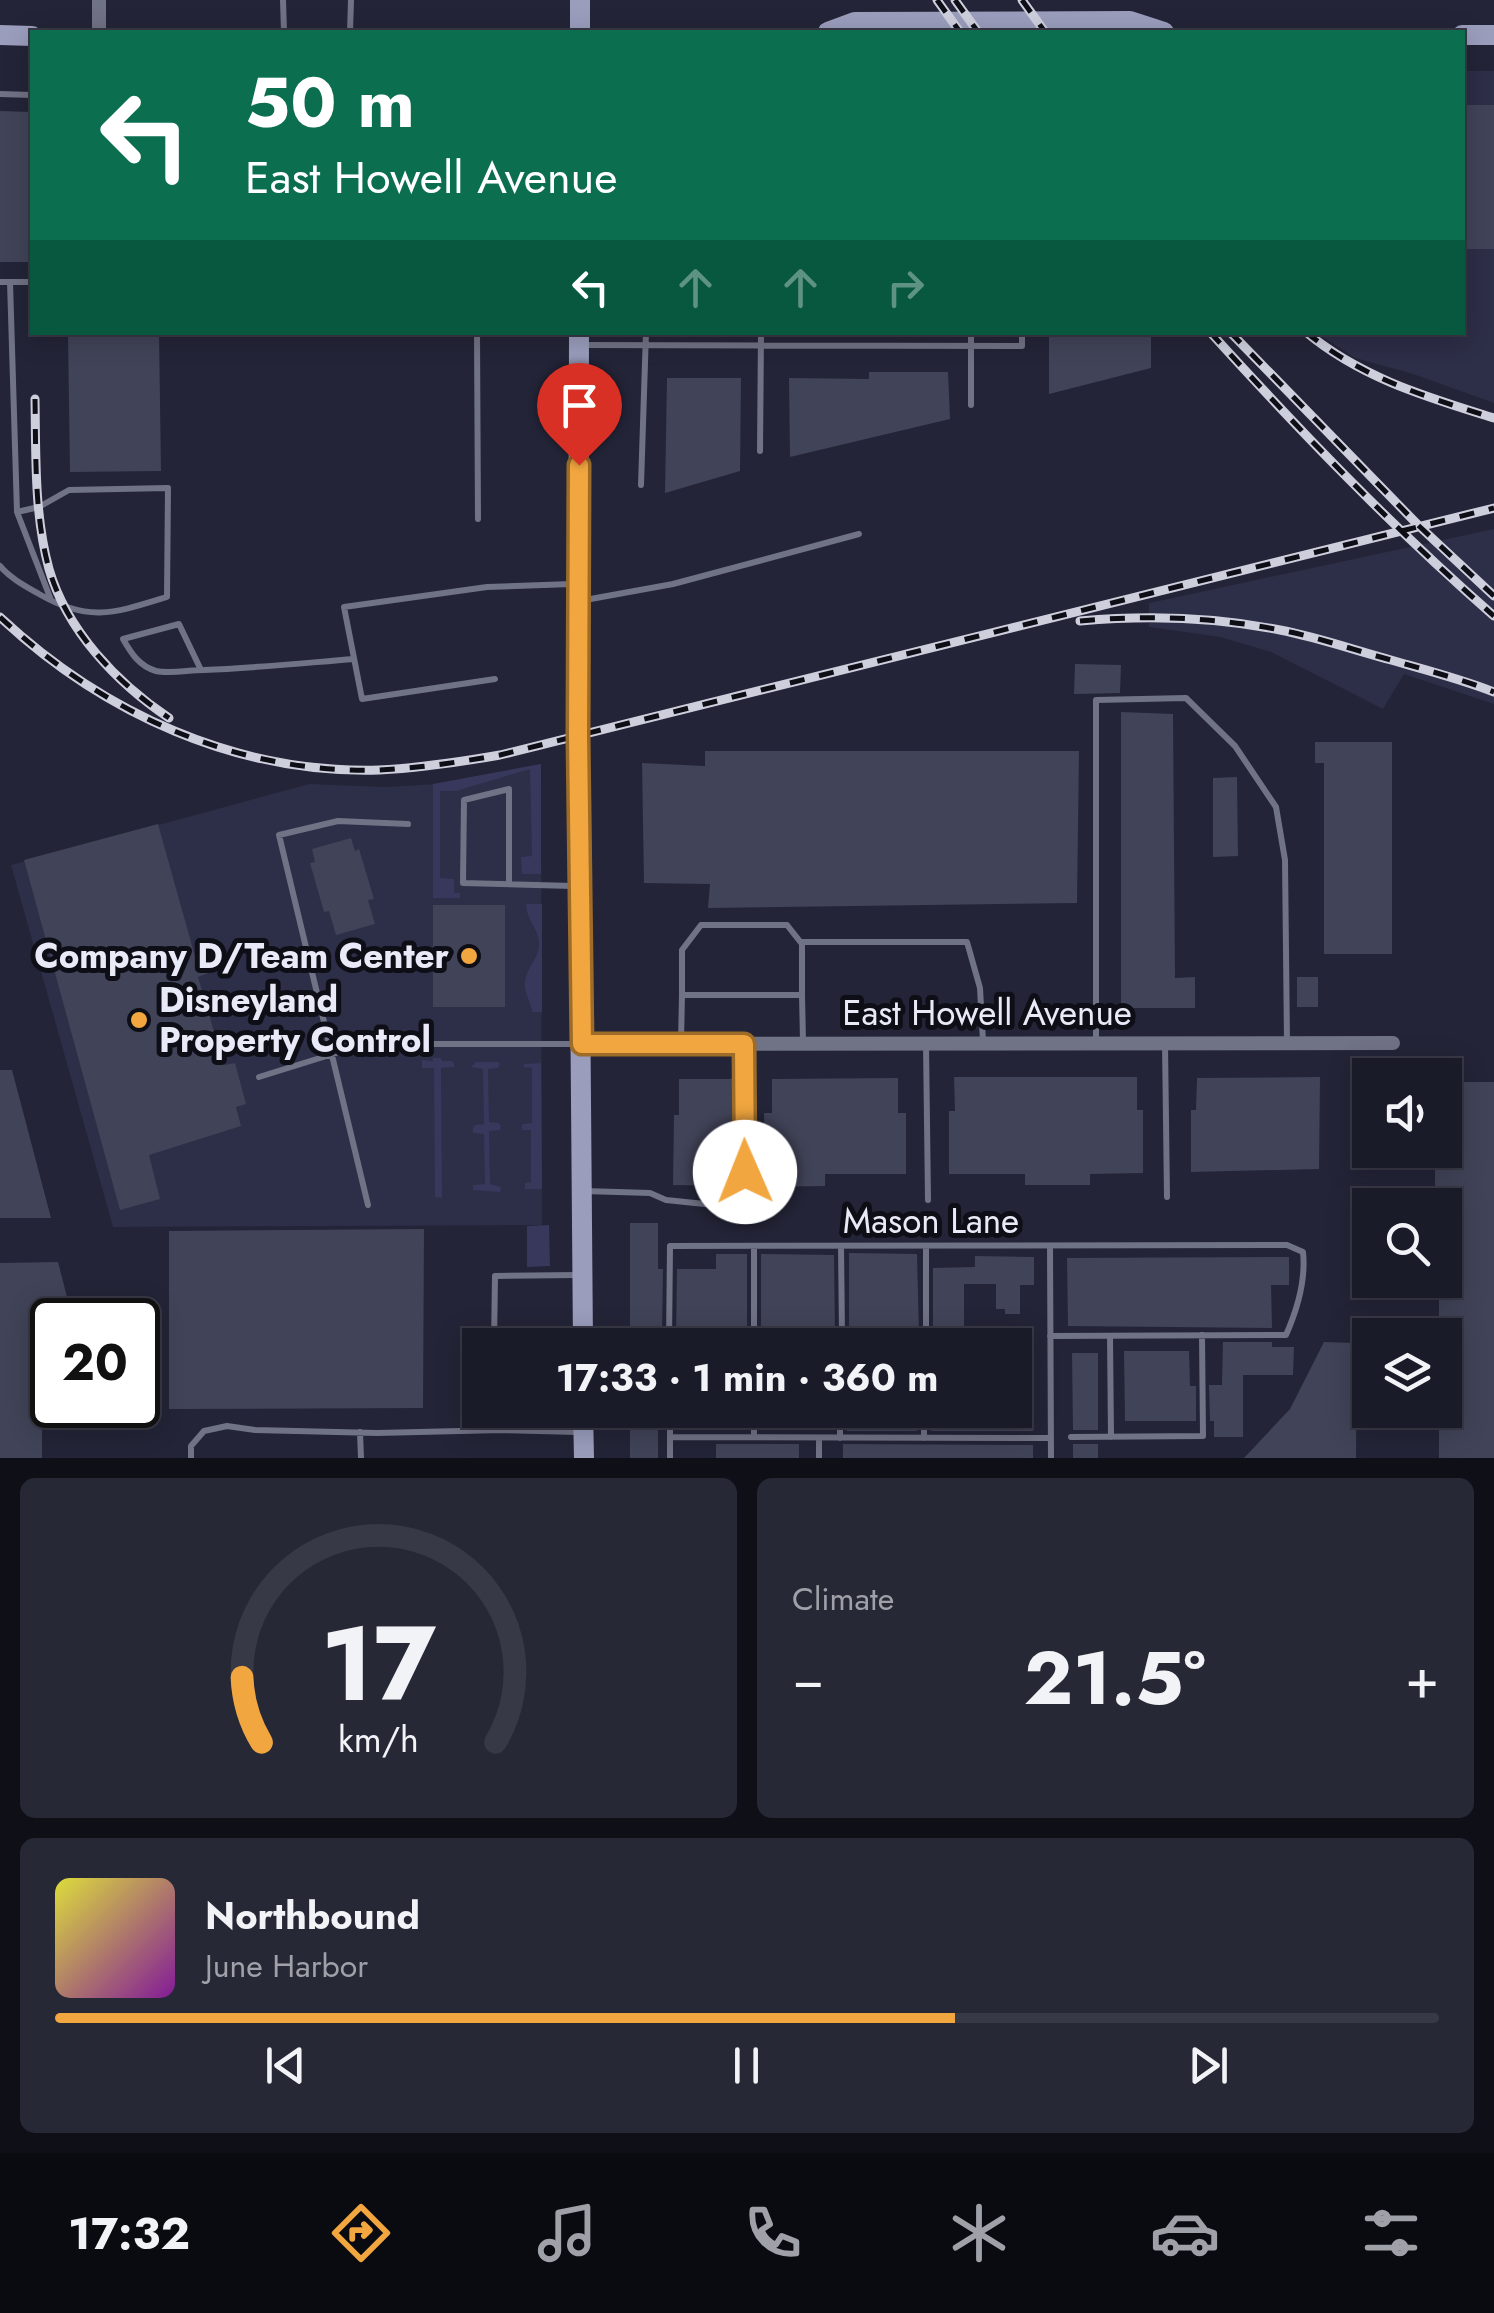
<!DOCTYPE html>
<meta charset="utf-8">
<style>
:root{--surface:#1a1b29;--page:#272835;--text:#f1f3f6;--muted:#9fa1a8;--line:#383946;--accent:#f1a63f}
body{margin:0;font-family:Jost,sans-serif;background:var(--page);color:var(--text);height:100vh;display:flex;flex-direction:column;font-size:38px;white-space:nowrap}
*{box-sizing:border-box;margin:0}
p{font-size:32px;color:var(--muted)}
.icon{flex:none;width:55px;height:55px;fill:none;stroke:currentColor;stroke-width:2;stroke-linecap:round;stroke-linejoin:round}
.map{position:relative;height:1458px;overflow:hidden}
.drawer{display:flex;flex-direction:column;gap:20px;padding:20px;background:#0e0f17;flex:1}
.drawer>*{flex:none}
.hud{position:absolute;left:30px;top:30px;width:1435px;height:305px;border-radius:0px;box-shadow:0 5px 25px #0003,0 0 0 2px var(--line);background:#0b6e4f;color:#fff;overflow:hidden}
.fabs{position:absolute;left:1352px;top:1058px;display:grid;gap:20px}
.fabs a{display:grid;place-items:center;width:110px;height:110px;border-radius:0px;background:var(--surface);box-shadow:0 5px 25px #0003,0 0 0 2px var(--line);font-size:50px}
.speed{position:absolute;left:30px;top:1298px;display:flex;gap:20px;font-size:50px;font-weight:700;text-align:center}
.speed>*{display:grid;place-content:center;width:130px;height:130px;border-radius:50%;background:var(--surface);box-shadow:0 5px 25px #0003,0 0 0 2px var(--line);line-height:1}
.speed .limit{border:5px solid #111;border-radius:15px;background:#fff;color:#111}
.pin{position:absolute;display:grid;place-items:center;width:85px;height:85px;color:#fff;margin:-102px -42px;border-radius:50% 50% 50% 0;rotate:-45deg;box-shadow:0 0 10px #0007}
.pin .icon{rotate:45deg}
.me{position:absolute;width:110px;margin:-55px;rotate:359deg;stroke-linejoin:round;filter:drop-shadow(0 0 8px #0008)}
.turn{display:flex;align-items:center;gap:35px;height:210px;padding:0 50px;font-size:45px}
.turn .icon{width:130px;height:130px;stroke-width:2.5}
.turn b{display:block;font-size:70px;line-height:85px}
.lanes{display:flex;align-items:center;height:95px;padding:0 50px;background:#0003;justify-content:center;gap:50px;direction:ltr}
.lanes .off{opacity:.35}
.big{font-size:75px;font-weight:700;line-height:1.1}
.drawer .card{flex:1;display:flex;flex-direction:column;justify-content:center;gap:15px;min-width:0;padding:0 35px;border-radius:15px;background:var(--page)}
.drawer .dial{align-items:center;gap:0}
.dial svg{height:260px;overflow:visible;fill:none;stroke:var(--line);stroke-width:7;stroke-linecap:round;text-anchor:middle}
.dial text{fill:var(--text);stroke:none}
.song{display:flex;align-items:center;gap:30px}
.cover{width:120px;height:120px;border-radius:15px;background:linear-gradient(135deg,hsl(60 70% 55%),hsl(290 70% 35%))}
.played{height:10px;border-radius:5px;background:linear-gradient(90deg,var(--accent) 65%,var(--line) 65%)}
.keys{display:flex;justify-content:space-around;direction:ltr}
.heat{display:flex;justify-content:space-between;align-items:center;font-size:55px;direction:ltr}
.drawer .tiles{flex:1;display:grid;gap:20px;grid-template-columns:1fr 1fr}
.card:last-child{grid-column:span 2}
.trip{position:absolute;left:462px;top:1328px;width:570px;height:100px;border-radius:0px;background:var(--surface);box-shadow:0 5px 25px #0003,0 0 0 2px var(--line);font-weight:700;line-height:100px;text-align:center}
.menu{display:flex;height:160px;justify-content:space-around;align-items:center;background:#0a0b10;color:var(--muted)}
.menu .icon{width:70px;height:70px}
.menu .current{color:var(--accent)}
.menu b{font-size:45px;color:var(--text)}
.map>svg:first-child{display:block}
</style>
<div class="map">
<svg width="1494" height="1458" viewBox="0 0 1494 1458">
<rect width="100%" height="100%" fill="#232437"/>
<path fill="#2d2e47" d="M 1463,71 L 1494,71 L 1494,403 L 1413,374 L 1355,358 L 1317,333 L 1462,332 Z
M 1494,529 L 1494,704 L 1404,674 L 1383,709 L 1271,652 L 1220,637 L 1149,627 L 1149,603 Z
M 541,764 L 542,1225 L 113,1227 L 11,865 L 309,784 L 387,787 L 436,784 Z"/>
<path fill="#37385c" d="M 541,764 L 541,874 L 522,874 L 521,857 L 532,856 L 530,769 L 456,791 L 440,791 L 440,878 L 454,879 L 454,893 L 460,893 L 460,898 L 433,898 L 433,784 Z
M 526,904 L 542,904 L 542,1012 L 532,1012 C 531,1001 523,992 525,981 C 527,967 540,957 539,942 C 538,928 526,919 526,904 Z
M 433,1058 L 441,1058 L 442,1061 L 452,1061 L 454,1064 L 454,1067 L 441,1068 L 442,1198 L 435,1197 L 434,1068 L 422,1068 L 422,1060 L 433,1061 Z
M 476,1062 L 498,1062 L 500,1064 L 498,1068 L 488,1069 L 489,1122 L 499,1123 L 501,1126 L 500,1130 L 489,1131 L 490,1184 L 501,1187 L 500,1192 L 473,1190 L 473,1185 L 485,1184 L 484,1134 L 473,1133 L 473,1129 L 475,1125 L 484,1124 L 483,1069 L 471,1067 Z
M 541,1063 L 542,1189 L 525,1189 L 525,1183 L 531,1182 L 531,1130 L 522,1130 L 522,1124 L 532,1123 L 532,1068 L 524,1067 L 524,1064 Z
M 549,1225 L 550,1266 L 527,1267 L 527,1226 Z"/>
<path fill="#414358" d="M 1464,105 L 1494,105 L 1494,249 L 1464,249 Z
M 0,111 L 32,112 L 32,262 L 0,262 Z
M 68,332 L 159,332 L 161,471 L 70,472 Z
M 1049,332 L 1151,332 L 1151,368 L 1049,394 Z
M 869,372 L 948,372 L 950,419 L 790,457 L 789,378 L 869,379 Z
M 667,378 L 741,378 L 740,471 L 665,493 Z
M 1075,664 L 1121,665 L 1120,693 L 1074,694 Z
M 1121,712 L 1173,714 L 1175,978 L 1195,977 L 1195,1008 L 1121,1008 Z
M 1315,742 L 1392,742 L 1392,954 L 1324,954 L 1324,763 L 1315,763 Z
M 705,751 L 1079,751 L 1077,903 L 708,908 L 710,884 L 644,883 L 642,763 L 705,766 Z
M 1237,777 L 1238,856 L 1213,857 L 1213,778 Z
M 158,824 L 196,960 L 207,956 L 211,972 L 198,977 L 224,1065 L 235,1063 L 246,1104 L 236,1107 L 241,1126 L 149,1155 L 160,1199 L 120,1210 L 24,860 Z
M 351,838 L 355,851 L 359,849 L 374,899 L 368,900 L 375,924 L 336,935 L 329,911 L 324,912 L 310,863 L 315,862 L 312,849 Z
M 433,905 L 505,905 L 505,1007 L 433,1007 Z
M 1297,977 L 1318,977 L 1318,1007 L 1297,1007 Z
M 0,1070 L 12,1070 L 51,1218 L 0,1218 Z
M 954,1077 L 1137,1077 L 1137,1110 L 1143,1110 L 1143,1173 L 1090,1174 L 1090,1185 L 1025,1185 L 1025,1174 L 949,1174 L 949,1111 L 955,1111 Z
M 1320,1077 L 1319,1169 L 1191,1172 L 1191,1110 L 1196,1110 L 1197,1078 Z
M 898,1078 L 898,1113 L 906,1113 L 906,1174 L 825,1174 L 825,1186 L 765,1187 L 764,1113 L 772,1113 L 772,1079 Z
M 679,1079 L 733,1079 L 734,1179 L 728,1186 L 673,1185 L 674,1115 L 679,1115 Z
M 1445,1082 L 1494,1082 L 1494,1458 L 1439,1458 L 1439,1410 L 1445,1410 L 1445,1335 L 1439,1335 L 1439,1298 L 1411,1298 L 1411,1280 L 1445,1280 L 1445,1205 L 1435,1205 L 1435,1150 L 1445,1150 Z
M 630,1223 L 658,1223 L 658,1269 L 663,1269 L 662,1338 L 630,1338 Z
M 424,1229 L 423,1408 L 169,1409 L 169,1231 Z
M 849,1253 L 917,1254 L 919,1334 L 849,1334 Z
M 716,1254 L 747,1254 L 747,1334 L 704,1334 L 704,1345 L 678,1345 L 678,1338 L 676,1338 L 677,1269 L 716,1269 Z
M 761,1254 L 834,1255 L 835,1334 L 761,1334 Z
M 975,1256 L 1034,1257 L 1034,1285 L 1020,1285 L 1020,1314 L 1005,1314 L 1005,1309 L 996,1309 L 996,1284 L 964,1284 L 964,1336 L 933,1334 L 933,1268 L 975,1267 Z
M 1289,1257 L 1289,1285 L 1271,1285 L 1272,1328 L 1068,1326 L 1067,1258 Z
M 58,1262 L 73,1320 L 52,1320 L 52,1412 L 42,1412 L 42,1458 L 0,1458 L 0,1263 Z
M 1223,1342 L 1272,1342 L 1272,1347 L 1294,1347 L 1293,1375 L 1243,1375 L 1243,1437 L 1214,1437 L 1214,1421 L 1210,1421 L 1209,1385 L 1222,1385 Z
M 1324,1342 L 1357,1343 L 1356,1458 L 1244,1458 L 1290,1409 Z
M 1124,1351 L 1189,1351 L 1190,1386 L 1196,1386 L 1196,1421 L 1125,1421 Z
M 1072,1353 L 1098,1353 L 1098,1430 L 1073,1430 Z
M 1015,1399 L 1033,1399 L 1033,1431 L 931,1431 L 931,1410 L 1015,1410 Z
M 630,1410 L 658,1410 L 658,1458 L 630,1458 Z
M 716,1410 L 747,1410 L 747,1430 L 716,1430 Z
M 761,1410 L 833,1410 L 833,1427 L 799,1427 L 799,1430 L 761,1430 Z
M 847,1410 L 917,1410 L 917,1431 L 847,1431 Z
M 716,1444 L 799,1444 L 799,1458 L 716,1458 Z
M 843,1444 L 1033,1445 L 1033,1458 L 843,1458 Z
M 1073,1444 L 1098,1444 L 1098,1458 L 1073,1458 Z"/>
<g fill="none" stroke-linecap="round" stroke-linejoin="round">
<path stroke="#707285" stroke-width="6" d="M 283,0 L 284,32
M 350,32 L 351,0
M 0,94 L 32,95
M 0,282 L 32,282
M 477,332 L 478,519
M 581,345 L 1022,346 L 1022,332
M 971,405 L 971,332
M 760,451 L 761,332
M 641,485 L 646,332
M 17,512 L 51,600
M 0,566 C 10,578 25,586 39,594 C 89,623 115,613 167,597 L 168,488 L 69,490 L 39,507 L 17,512 L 10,282
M 585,600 L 673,584 L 859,534
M 201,670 L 179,624 L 123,639 C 131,653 139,666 156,671 C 170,674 189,670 204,670 C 254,668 304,663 354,659
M 495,679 L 362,699 L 344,607 L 487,587 L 572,584
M 509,884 L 509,789 L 464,800 L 463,883 L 573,886
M 682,995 L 682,950 L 701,925 L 787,925 L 802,944
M 802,995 L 802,942 L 967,942 L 980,988 L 983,1041
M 681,1042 L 682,995 L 802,995 L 803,1041
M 1096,1043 L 1096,700 L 1186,698 L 1235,746 L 1276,807 L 1285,860 L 1287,1042
M 926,1044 L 928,1200
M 1165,1044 L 1167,1197
M 259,1077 L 365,1044 L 578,1044
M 584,1191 L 650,1193 L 666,1200 L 724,1206 L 745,1204 L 743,1045
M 368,1205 L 279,835 L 338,821 L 408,824
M 754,1246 L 754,1335
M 841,1246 L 842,1334
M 1050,1246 L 1051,1458
M 926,1334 L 926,1247
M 1110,1336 L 1111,1437
M 494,1345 L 495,1276 L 577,1275
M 669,1345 L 670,1246 L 1287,1245 L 1303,1252 C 1306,1280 1297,1310 1286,1335 L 1050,1336
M 493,1410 L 493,1418 L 502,1430 L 578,1432
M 670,1410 L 670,1458
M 924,1410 L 924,1438
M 360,1432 L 361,1458
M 670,1437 L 1051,1438
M 754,1437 L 754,1410
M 1071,1437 L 1203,1436 L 1202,1335
M 819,1438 L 819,1458
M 840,1438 L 840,1410
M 191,1458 L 191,1446 L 204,1431 L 227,1426 L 255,1430 L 377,1433 L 502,1430"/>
<path stroke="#707285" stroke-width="14" d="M 99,0 L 99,32
M 582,1044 L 1393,1043"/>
<path stroke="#9a9dbc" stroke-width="20" d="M 580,32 L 580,0
M 828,32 L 855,22 L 1130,21 L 1164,32
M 0,35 L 32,36
M 1462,35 L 1494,35
M 579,332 L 578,736 L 583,1345
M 583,1410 L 584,1458"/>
<defs>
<path id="rail" d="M 937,0 L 960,32
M 955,0 L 978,32
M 1022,0 L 1045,32
M 1210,332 C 1300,431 1393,528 1494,616
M 1230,332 L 1419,526 L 1494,596
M 1306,332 C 1361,378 1427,397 1494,418
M 35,399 C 36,455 34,514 49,569 C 67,631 117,683 169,718
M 0,617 C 103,713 236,774 379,770 C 420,768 460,762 500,755 L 1494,508
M 1080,621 C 1146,615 1215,617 1280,630 C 1317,637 1354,650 1391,660 C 1426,670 1461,679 1494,692"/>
</defs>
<use href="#rail" stroke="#cdcfdd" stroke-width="9"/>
<use href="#rail" stroke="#0e0e17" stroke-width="5" stroke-dasharray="15" stroke-linecap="butt"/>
</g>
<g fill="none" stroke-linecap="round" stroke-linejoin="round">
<defs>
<path id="route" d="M 579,465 L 578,736 L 582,1044 L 744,1044 L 745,1172"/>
</defs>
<use href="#route" stroke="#9d6c29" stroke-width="25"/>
<use href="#route" stroke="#f1a63f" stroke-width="18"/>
</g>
<g fill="#f1a63f" stroke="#0e0e17" stroke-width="4">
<circle cx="469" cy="956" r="10"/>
<circle cx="139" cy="1020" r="10"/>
</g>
<g text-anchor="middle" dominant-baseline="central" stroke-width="10" stroke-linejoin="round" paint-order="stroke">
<g font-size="35" font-weight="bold" fill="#e8eaf7" stroke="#0e0e17" text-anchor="end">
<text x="449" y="956">Company D/Team Center</text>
<text x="159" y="1000" text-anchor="start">Disneyland<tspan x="159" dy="40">Property Control</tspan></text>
</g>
<g font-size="35" fill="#e8eaf7" stroke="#0e0e17">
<text x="987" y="1013">East Howell Avenue</text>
<text x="931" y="1221">Mason Lane</text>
</g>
</g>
</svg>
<div class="fabs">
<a><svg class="icon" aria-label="sound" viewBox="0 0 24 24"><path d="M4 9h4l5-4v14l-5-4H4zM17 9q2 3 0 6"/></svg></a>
<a><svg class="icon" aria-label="search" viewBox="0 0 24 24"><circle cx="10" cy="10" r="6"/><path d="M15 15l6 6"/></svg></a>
<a><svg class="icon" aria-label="layers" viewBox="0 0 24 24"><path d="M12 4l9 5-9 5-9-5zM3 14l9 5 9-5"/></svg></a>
</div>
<div class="speed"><div class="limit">20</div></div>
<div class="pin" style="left:579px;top:465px;background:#d93025"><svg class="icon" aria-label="arrive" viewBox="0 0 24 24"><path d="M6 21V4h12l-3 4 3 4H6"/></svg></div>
<svg class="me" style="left:745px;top:1172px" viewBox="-20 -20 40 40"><circle r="19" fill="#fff"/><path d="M0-13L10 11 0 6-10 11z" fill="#f1a63f"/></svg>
<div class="trip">17:33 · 1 min · 360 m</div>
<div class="hud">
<div class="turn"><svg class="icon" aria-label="left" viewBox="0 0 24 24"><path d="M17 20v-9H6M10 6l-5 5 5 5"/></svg><div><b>50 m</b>East Howell Avenue</div></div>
<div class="lanes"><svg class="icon" aria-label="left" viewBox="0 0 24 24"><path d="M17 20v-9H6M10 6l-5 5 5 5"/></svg><svg class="icon off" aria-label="ahead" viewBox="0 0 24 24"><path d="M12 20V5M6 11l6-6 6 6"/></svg><svg class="icon off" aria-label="ahead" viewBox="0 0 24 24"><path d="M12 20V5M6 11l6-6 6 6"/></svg><svg class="icon off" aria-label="right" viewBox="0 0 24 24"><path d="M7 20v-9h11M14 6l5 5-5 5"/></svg></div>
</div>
</div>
<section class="drawer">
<div class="tiles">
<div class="card dial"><svg viewBox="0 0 100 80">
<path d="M14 69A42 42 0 1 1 86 69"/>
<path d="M14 69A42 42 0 0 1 8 49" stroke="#f1a63f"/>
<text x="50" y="56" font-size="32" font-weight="700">17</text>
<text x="50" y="72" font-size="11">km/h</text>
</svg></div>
<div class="card"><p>Climate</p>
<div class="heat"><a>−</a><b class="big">21.5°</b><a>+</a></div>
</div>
<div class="card">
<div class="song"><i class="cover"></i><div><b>Northbound</b><p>June Harbor</p></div></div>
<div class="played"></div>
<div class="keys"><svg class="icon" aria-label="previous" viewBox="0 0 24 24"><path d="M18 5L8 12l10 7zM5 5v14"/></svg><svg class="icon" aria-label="pause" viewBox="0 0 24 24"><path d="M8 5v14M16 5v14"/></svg><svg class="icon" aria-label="next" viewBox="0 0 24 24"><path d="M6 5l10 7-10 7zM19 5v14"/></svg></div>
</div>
</div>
</section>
<nav class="menu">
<b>17:32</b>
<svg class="icon current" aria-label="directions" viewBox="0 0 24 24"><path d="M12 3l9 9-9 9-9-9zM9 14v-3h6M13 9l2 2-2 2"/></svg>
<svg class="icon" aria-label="music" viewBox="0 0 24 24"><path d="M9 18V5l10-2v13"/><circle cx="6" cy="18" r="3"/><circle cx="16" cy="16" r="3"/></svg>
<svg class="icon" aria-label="phone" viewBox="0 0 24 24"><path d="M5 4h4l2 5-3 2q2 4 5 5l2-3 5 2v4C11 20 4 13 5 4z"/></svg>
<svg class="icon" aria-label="climate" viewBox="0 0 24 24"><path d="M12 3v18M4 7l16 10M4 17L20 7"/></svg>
<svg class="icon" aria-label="car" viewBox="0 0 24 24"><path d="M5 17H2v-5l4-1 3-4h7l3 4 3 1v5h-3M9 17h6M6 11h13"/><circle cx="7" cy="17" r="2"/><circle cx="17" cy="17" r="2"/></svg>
<svg class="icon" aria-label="filters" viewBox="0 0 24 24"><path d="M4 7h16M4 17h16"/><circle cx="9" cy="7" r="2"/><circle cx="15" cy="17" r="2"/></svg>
</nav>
